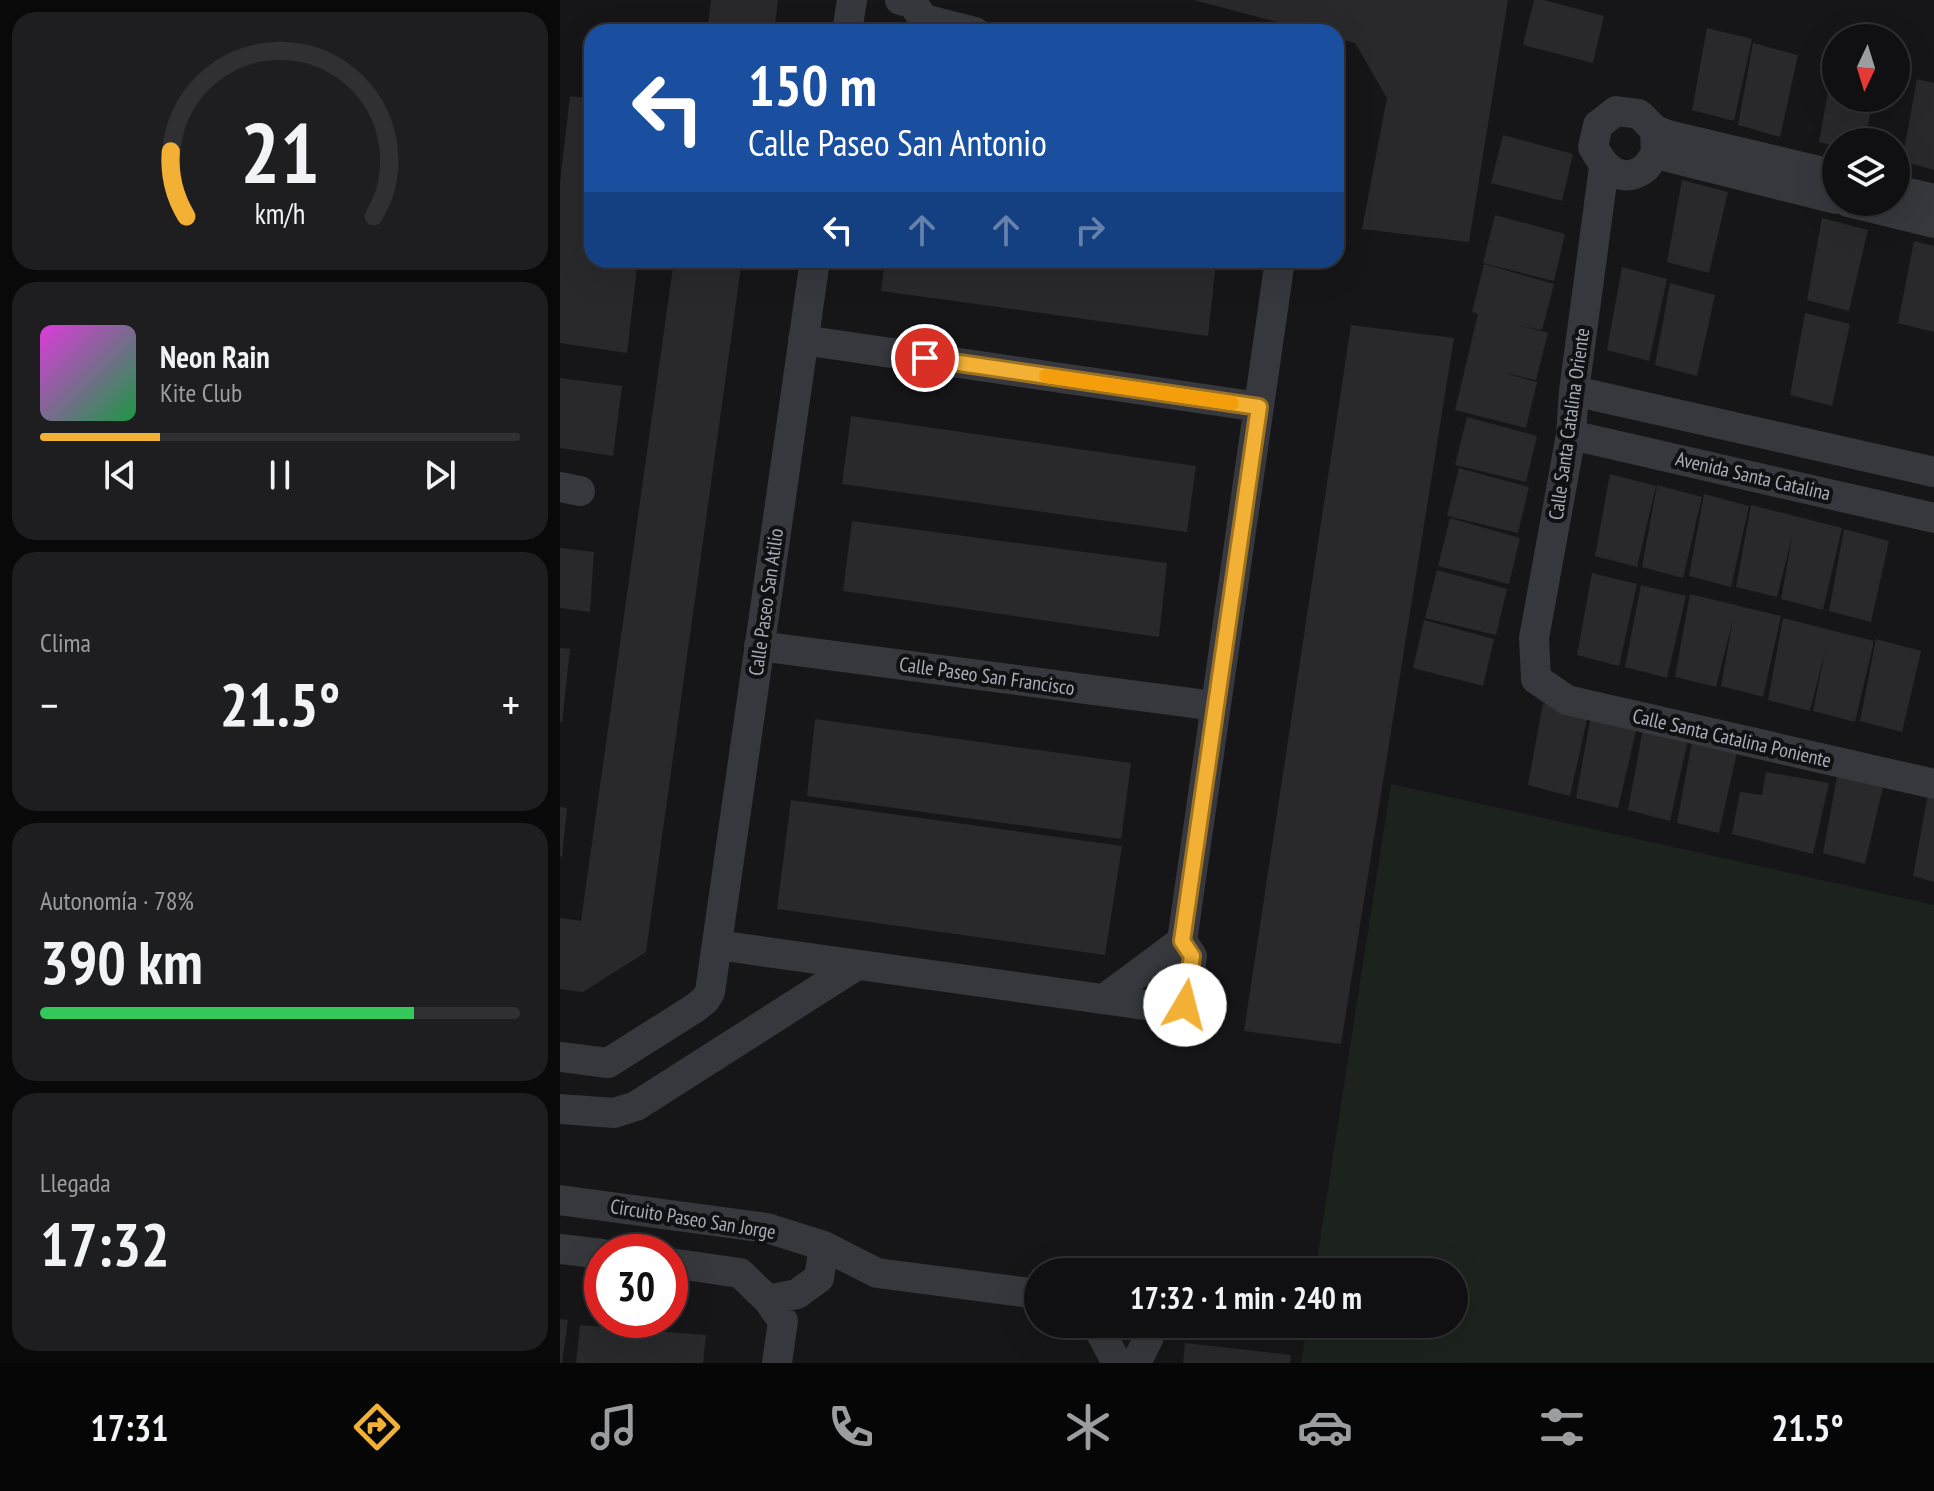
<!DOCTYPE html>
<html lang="es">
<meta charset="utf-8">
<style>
:root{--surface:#101012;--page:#1e1e20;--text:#f1f3f6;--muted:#9c9d9f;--line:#303032;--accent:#f2b134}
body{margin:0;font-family:"PT Sans Narrow",sans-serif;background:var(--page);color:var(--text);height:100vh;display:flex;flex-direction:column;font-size:30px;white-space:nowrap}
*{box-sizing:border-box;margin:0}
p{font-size:26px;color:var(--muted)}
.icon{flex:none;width:44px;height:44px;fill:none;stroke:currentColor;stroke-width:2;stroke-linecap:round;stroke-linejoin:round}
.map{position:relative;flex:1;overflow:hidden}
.sheet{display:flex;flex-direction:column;gap:12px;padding:12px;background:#09090a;width:560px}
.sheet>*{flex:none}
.banner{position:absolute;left:24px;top:24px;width:760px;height:244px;border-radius:24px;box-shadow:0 8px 32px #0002,0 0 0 2px var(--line);background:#1a4fa0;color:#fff;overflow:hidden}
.needle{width:52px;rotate:184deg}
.tools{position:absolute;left:1262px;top:24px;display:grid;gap:16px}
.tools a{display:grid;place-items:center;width:88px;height:88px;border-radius:50%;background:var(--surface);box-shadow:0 8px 32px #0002,0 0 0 2px var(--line);font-size:40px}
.speed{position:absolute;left:24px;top:1234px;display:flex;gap:16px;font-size:40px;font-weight:700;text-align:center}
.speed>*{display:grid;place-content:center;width:104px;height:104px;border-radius:50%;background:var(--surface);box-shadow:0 8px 32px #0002,0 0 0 2px var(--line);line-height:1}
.speed .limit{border:12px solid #d22;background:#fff;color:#111}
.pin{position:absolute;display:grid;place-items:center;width:68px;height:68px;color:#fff;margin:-34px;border:4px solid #fff;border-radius:50%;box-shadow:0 2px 8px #0007}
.me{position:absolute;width:88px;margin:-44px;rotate:8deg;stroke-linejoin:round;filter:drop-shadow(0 0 6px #0008)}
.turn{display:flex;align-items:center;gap:28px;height:168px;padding:0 32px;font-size:36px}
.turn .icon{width:104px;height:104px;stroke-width:2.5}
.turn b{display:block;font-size:56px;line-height:68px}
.lanes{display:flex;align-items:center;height:76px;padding:0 32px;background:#0003;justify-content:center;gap:40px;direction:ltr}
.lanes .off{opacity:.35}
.big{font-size:60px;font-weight:700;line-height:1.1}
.sheet .widget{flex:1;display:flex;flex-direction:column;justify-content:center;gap:12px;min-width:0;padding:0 28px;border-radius:24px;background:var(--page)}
.sheet .dial{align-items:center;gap:0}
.dial svg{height:208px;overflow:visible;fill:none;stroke:var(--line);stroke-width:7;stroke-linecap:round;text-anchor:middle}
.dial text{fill:var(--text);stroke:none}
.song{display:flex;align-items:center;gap:24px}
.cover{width:96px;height:96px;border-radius:12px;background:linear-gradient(135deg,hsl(300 70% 55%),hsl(140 70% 35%))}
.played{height:8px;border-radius:4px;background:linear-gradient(90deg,var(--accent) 25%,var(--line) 25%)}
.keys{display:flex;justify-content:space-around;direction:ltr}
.heat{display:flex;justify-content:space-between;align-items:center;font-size:44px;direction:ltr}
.charge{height:12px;border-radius:6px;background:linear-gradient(90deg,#34c759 78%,var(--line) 0)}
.trip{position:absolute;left:464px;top:1258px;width:444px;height:80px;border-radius:40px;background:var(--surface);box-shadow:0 8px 32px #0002,0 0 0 2px var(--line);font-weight:700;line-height:80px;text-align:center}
.menu{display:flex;height:128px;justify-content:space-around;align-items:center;background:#060607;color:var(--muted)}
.menu .icon{width:56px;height:56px}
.menu .on{color:var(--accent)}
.menu b{font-size:36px;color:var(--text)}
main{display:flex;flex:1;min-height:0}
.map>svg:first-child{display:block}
</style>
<main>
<section class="sheet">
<div class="widget dial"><svg viewBox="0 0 100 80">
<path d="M14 69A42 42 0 1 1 86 69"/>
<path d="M14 69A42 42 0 0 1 8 44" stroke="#f2b134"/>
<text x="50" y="56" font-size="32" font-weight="700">21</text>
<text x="50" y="72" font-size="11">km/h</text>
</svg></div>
<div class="widget">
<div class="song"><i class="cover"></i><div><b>Neon Rain</b><p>Kite Club</p></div></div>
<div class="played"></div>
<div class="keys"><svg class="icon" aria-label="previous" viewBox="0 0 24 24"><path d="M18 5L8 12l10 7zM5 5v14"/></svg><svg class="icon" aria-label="pause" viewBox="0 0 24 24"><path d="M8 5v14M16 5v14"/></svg><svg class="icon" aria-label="next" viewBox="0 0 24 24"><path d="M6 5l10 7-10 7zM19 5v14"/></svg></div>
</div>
<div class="widget"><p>Clima</p>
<div class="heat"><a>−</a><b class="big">21.5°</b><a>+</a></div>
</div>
<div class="widget"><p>Autonomía · 78%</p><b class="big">390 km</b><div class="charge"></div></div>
<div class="widget"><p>Llegada</p><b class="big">17:32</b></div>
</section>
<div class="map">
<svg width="1374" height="1363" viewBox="0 0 1374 1363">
<rect width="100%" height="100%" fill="#161618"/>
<path fill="#1c231d" d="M 831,784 L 1374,905 L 1374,1363 L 741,1363 L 747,1324 L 894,1324 L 894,1272 L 755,1272 Z"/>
<path fill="#29292c" d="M 151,0 L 218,0 L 214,32 L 147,32 Z
M 634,0 L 948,0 L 909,242 L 802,229 L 827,98 L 795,43 L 776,38 L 776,32 L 754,32 Z
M 974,0 L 984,0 L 1044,16 L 1033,63 L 963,45 Z
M 1147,28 L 1192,39 L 1174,121 L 1132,110 Z
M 1193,43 L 1238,55 L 1220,137 L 1178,125 Z
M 1274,58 L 1276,98 L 1314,98 L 1304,142 L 1276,142 L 1276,146 L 1259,142 Z
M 1357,79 L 1374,83 L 1374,170 L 1342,161 Z
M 10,96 L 32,99 L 32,260 L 78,260 L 67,353 L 0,343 L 0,183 Z
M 943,135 L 1013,154 L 1002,201 L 931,183 Z
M 1122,180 L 1168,192 L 1149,273 L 1107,262 Z
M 935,215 L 1005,234 L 994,281 L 923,263 Z
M 1262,218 L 1308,230 L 1289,311 L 1247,300 Z
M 1354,241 L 1374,246 L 1374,332 L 1338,323 Z
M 114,260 L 182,260 L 86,952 L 23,992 L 0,989 L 0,918 L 21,921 Z
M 325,260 L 639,260 L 656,262 L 648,336 L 321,291 Z
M 924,264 L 994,284 L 982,330 L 957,325 L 988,333 L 976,380 L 941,372 L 977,382 L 966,428 L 895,410 L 918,314 L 912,312 Z
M 1062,267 L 1107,279 L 1089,361 L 1047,350 Z
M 1110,283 L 1155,295 L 1137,376 L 1095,365 Z
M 1245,313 L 1290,324 L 1272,406 L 1230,395 Z
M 791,325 L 894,338 L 781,1044 L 684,1031 Z
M 0,378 L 62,386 L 53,456 L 0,448 Z
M 291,416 L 636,466 L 627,532 L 282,484 Z
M 907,417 L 977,436 L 966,482 L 895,465 Z
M 899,468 L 969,487 L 958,533 L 887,516 Z
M 1050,474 L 1096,486 L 1077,567 L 1035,556 Z
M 1097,485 L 1142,497 L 1123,578 L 1082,567 Z
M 1144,494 L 1189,506 L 1171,587 L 1129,576 Z
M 1191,505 L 1282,528 L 1263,610 L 1221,599 L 1233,533 L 1217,597 L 1176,587 Z
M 890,518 L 960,538 L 949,584 L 878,566 Z
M 292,521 L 607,563 L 599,637 L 283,591 Z
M 1284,529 L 1329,541 L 1311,622 L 1269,611 Z
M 0,548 L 34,552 L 30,612 L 0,608 Z
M 877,570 L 947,589 L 936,635 L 865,618 Z
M 1032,573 L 1077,584 L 1059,666 L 1017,655 Z
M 1081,585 L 1126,596 L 1107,678 L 1065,667 Z
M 1130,594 L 1221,616 L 1203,697 L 1161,686 L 1173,619 L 1156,687 L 1115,677 Z
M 1223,618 L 1314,641 L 1295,722 L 1253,711 L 1265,651 L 1250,711 L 1208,700 Z
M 864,620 L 934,639 L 923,686 L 853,668 Z
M 1316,639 L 1361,651 L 1342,732 L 1300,721 Z
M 0,648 L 10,649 L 2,723 L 0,722 Z
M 983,703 L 1028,715 L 1010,796 L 968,785 Z
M 1031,715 L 1077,727 L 1058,808 L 1016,798 Z
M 255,719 L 571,763 L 561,839 L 247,796 Z
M 1083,729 L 1128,740 L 1110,821 L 1068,810 Z
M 1132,741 L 1177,752 L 1159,833 L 1117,823 Z
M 1278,771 L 1324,783 L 1305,864 L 1263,853 Z
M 1206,772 L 1269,783 L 1253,854 L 1172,834 L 1180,792 L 1202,795 Z
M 1368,794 L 1374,795 L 1374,882 L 1353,876 Z
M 231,800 L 562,846 L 545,955 L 217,909 Z
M 0,807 L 7,808 L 2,857 L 0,856 Z
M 0,1319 L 8,1320 L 2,1363 L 0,1363 Z
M 20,1325 L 146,1335 L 143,1363 L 16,1363 Z
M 625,1343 L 731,1355 L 730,1363 L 623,1363 Z"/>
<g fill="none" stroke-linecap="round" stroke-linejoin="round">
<path stroke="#37383d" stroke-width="30" d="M 340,0 L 352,3 L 364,19 L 415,32
M 287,32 L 292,0
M 1095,130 L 1096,154 C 1092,158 1088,166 1084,169 C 1060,186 1043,166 1033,147 L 1038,125 L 1056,111 L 1079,114 L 1095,130 L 1108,135 L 1276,175
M 1096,154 L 1276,199
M 1044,167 L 1014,391 L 1011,435 L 974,638 L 976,679 L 1007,700 L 1374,784
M 1336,190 L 1374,199
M 1288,202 L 1374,223
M 243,340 L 699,407
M 1014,391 L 1374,472
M 1011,435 L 1374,518
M 0,487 L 20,491
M 199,646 L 655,706
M 157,945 L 614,1009 L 620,1009 L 625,1005 L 632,956 L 622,941 L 720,260
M 544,999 L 622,941
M 0,1057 L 48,1063 L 135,1008 L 145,1000 L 150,992 L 255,260
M 0,1109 L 54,1113 L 76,1106 L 297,965
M 0,1200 L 207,1228 L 264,1246 L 317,1273 L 478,1294
M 0,1249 L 42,1254
M 110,1263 L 180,1273 L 208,1300 L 223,1321 L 217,1363
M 208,1300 L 237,1294 L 259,1278 L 264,1246
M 536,1324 L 557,1363
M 576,1363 L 589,1337 L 583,1324"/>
</g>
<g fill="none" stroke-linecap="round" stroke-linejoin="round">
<defs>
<path id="route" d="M 365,358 L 699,407 L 622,941 L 632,956 L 625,1005"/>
</defs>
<use href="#route" stroke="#9d7322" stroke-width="20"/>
<use href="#route" stroke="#f2b134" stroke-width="14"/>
<path stroke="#f59e0b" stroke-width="14" d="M 486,376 L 672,403"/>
</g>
<g text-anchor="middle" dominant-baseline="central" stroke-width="8" stroke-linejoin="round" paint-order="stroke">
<g font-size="20" fill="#a8adb8" stroke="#111113">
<text transform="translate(1009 424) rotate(-82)">Calle Santa Catalina Oriente</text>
<text transform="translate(1193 476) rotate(13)">Avenida Santa Catalina</text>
<text transform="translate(206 602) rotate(-82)">Calle Paseo San Atilio</text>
<text transform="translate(427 676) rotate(8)">Calle Paseo San Francisco</text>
<text transform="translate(1172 738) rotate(13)">Calle Santa Catalina Poniente</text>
<text transform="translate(133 1219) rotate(9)">Circuito Paseo San Jorge</text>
</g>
</g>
</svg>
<div class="tools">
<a><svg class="needle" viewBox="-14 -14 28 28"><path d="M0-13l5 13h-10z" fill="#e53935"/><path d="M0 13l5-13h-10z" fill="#9c9d9f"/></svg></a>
<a><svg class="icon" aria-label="layers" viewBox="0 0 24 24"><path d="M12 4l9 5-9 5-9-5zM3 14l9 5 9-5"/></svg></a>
</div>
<div class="speed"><div class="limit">30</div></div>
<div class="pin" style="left:365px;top:358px;background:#d93025"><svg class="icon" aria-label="arrive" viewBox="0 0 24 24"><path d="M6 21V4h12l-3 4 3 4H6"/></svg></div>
<svg class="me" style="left:625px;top:1005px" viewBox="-20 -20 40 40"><circle r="19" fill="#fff"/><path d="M0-13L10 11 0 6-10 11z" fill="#f2b134"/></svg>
<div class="trip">17:32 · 1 min · 240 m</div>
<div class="banner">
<div class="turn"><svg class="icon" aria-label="left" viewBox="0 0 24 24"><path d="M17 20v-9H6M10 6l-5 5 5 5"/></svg><div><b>150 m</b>Calle Paseo San Antonio</div></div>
<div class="lanes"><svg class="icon" aria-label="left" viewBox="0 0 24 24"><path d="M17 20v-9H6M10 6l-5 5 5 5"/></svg><svg class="icon off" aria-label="ahead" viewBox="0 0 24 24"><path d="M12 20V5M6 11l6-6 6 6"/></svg><svg class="icon off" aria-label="ahead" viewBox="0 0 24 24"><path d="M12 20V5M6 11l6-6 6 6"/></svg><svg class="icon off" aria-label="right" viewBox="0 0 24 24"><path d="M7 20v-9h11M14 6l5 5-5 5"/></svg></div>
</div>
</div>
</main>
<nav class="menu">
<b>17:31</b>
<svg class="icon on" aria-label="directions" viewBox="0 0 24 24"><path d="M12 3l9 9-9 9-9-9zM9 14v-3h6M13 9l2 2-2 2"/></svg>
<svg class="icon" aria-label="music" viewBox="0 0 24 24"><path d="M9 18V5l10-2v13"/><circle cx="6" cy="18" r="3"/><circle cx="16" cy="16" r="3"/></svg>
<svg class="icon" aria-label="phone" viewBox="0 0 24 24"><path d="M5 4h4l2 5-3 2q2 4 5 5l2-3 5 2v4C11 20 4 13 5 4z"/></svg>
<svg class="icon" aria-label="climate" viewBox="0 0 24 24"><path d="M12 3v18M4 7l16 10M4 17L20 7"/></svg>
<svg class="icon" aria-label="car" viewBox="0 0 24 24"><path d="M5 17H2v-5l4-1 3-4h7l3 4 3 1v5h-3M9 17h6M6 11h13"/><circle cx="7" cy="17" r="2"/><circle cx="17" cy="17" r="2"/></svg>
<svg class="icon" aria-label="filters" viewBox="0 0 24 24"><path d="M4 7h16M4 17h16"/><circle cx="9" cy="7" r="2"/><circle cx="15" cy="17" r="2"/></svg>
<b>21.5°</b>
</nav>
